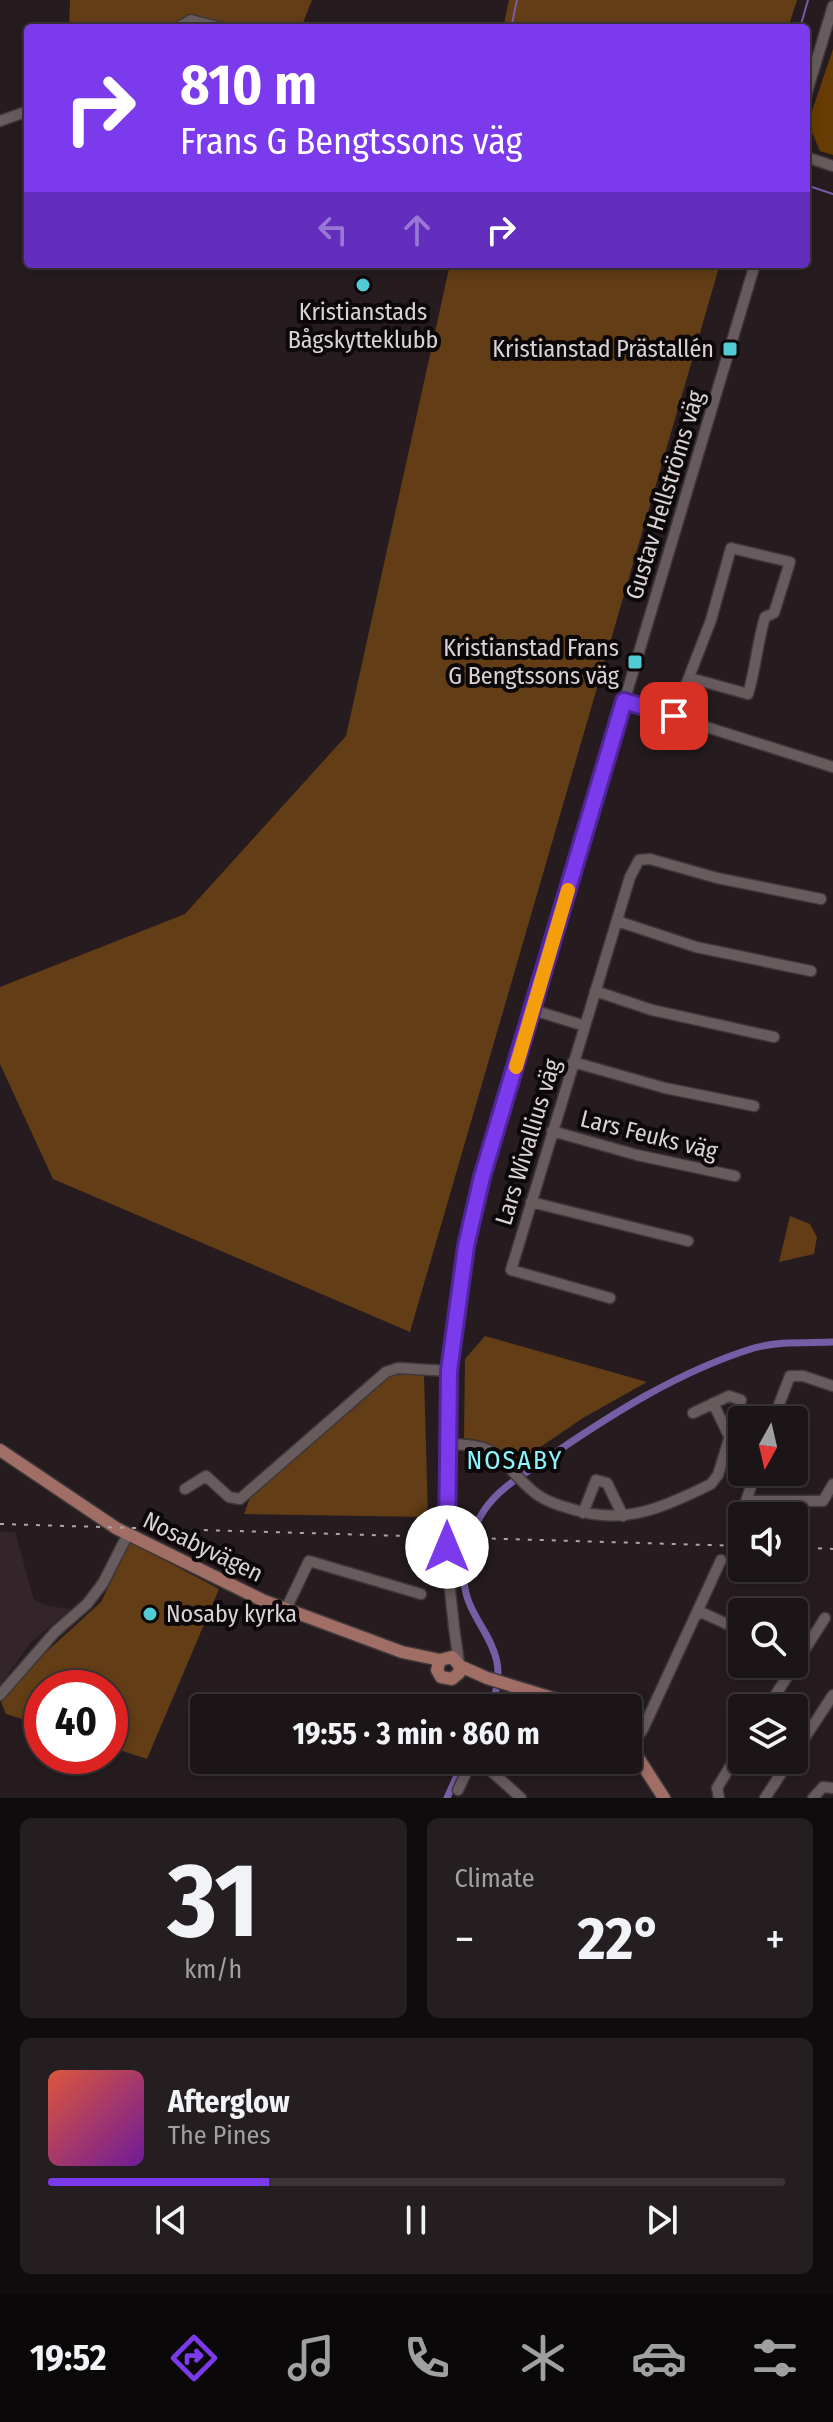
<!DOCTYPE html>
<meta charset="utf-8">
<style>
:root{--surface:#1c1517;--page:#251e20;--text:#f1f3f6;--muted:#a09fa1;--line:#3a3436;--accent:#7c3aed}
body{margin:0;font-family:"Fira Sans Condensed",sans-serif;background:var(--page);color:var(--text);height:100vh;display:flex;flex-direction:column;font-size:30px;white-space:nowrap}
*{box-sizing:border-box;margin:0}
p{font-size:26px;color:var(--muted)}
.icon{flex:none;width:44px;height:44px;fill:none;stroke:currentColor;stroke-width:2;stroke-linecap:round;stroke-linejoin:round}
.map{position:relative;height:1798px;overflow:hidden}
.sheet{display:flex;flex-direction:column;gap:20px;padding:20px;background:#0f0c0d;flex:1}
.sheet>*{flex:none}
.banner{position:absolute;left:24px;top:24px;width:786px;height:244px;border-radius:8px;box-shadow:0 4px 12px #0003,0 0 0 2px var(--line);background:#7c3aed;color:#fff;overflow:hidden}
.needle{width:52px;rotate:188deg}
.tools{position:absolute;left:728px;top:1406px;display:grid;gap:16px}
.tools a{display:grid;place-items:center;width:80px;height:80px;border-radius:8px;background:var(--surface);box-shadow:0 4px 12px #0003,0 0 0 2px var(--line);font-size:40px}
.speed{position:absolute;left:24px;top:1670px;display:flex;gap:16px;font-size:40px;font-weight:700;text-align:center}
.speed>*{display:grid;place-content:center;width:104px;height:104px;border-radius:50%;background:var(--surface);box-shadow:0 4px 12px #0003,0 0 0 2px var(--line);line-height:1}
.speed .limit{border:12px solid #d22;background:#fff;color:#111}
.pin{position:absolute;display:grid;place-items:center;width:68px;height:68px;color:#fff;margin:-34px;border-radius:16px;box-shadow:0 4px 12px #0006}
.me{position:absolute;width:88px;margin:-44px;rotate:0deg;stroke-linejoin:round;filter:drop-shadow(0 0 6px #0008)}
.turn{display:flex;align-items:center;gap:28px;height:168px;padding:0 24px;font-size:36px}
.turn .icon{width:104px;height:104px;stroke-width:2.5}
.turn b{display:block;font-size:56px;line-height:68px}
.lanes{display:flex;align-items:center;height:76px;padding:0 24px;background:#0003;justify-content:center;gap:40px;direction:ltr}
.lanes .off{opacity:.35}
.big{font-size:60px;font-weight:700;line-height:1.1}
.sheet .card{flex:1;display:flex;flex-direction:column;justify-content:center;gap:12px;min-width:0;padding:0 28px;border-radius:12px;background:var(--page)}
.sheet .dial{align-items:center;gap:0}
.dial b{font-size:104px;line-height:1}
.song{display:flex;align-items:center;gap:24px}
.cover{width:96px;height:96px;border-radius:12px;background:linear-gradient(135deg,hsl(10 70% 55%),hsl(280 70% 35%))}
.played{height:8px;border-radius:4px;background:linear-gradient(90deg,var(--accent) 30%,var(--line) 30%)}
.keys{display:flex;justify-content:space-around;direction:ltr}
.heat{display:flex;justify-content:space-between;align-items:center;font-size:44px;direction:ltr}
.sheet .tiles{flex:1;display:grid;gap:20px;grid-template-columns:1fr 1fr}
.card:last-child{grid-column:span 2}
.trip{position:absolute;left:190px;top:1694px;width:452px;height:80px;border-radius:8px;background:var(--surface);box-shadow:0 4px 12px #0003,0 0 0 2px var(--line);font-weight:700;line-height:80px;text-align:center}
.menu{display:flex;height:128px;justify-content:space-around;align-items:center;background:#0b0809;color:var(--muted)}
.menu .icon{width:56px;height:56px}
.menu .active{color:var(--accent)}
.menu b{font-size:36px;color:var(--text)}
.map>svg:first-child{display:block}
</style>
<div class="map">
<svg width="833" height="1798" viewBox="0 0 833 1798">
<rect width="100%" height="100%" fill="#261c1f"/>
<path fill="#332529" d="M 0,1532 L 15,1532 L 34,1600 L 48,1606 L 71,1609 L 31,1642 L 0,1685 Z"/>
<path fill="#623d15" d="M 70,0 L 312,0 L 301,28 L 69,28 Z
M 509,0 L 797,0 L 788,28 L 503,28 Z
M 450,264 L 720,264 L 410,1332 L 53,1179 L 0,1064 L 0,987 L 185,914 L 346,736 Z
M 790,1216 L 810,1224 L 817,1237 L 814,1254 L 779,1262 Z
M 485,1336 L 647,1382 L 583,1418 L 514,1465 C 499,1447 487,1440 464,1438 L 465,1359 Z
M 424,1374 L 428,1517 L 244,1514 L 251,1495 L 389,1375 Z
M 130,1542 L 219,1589 L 147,1759 L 110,1747 L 110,1688 L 42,1688 L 42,1725 L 6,1714 L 1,1702 L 21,1675 L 101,1602 Z"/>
<path fill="#673c04" d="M 833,49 L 833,155 L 820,151 L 808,123 Z"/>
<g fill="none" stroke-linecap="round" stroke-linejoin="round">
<path stroke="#755ea5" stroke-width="2" d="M 511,28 L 517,0
M 800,28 L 808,0
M 806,185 L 833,194"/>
<path stroke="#755ea5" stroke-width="7" d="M 490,1708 C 519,1642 460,1625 464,1571 C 466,1551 473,1526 485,1509 C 500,1487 525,1474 546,1459 C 610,1415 679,1371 754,1348 C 779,1341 807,1343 833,1342
M 447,1798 L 464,1760"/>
<defs>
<path id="minor" d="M 177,28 L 191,20 L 222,28
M 806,95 L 833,6
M 0,121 L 28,111
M 806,157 L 833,166
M 624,701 L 833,767
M 674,716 L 711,620 L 731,548 L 790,562 L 774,613 L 765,617 C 757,644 756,667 748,694 L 690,678
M 617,921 L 696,947 L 811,971
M 595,991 L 652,1010 L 774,1037
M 533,1010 L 585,1026 L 630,877 L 639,860 L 650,859 L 717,878 L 821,899
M 585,1026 L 511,1270 L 610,1298
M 573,1062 L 665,1088 L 754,1106
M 552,1131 L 637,1155 L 735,1176
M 531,1202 L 688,1241
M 713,1403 L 730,1438
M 773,1420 L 790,1376 L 803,1376 L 833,1386
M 448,1444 C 508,1445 496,1461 535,1493 C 547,1502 561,1506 575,1510 C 626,1525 665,1507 711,1484 L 718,1475 L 741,1400 L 729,1396 L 693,1413
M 185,1489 L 206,1476 L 229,1497 L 240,1499 L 386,1372 L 398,1368 L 449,1371
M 746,1501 L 823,1501 L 833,1484
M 583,1513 L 596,1480 L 607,1483 L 623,1516
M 737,1527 L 756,1472
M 286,1609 L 309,1561 L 421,1594
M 697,1614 L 703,1613 L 742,1631
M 459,1663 C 434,1502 444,1335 482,1177 L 755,264
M 0,1695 L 55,1632 L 87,1604 L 103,1583 L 128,1534
M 504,1708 L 521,1688
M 767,1708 L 825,1618
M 631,1746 L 643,1729 L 721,1560
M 794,1754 L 833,1695
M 480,1761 L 521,1798
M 458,1790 L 472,1760
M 719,1798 L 717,1788 L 742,1747
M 765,1798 L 790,1760
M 813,1798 L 823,1787 L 833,1788"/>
<path id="major" d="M 0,1450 L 116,1528 L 262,1600 L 402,1652 L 440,1660
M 460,1666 L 459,1673 L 452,1679 L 441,1677 L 437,1670 L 440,1660 L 452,1657 L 460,1666 L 487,1678 L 585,1708
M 628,1742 L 664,1798"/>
</defs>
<use href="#minor" stroke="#3f383a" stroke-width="13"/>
<use href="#major" stroke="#3f383a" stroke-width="15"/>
<use href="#minor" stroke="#675b5e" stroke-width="10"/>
<use href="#major" stroke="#a16e65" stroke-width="12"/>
<path stroke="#ada5a8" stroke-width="2" stroke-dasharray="4 8" stroke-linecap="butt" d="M 0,1524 L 742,1546
M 794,1547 L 833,1549"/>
</g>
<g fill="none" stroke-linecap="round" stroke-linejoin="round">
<defs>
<path id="route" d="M 447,1547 L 449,1371 L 466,1246 L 482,1177 L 624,701 L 674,716"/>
</defs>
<use href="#route" stroke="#51269a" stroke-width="20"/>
<use href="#route" stroke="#7c3aed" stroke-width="14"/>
<path stroke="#f59e0b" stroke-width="14" d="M 516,1067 L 568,890"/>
</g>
<g fill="#51ccd4" stroke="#0c0809" stroke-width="3">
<circle cx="363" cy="285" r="8"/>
<rect x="722" y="341" width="16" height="16" rx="4"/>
<rect x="627" y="654" width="16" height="16" rx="4"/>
<circle cx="150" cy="1614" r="8"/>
</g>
<g text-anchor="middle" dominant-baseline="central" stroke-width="8" stroke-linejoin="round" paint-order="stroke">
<g font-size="24" fill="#dad3d5" stroke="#0c0809" text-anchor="end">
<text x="363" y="312" text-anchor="middle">Kristianstads<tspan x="363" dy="28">Bågskytteklubb</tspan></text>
<text x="714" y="349">Kristianstad Prästallén</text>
<text x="619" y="648">Kristianstad Frans<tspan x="619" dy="28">G Bengtssons väg</tspan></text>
<text x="166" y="1614" text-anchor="start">Nosaby kyrka</text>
</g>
<g font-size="24" fill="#dad3d5" stroke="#0c0809">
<text transform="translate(665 495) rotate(-73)">Gustav Hellströms väg</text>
<text transform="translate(649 1135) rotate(14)">Lars Feuks väg</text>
<text transform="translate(528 1142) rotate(-73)">Lars Wivallius väg</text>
<text transform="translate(203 1547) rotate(26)">Nosabyvägen</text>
</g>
<g font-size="26" letter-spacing="2" fill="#8bf6fe" stroke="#0c0809">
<text x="515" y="1460">NOSABY</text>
</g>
</g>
</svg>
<div class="tools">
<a><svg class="needle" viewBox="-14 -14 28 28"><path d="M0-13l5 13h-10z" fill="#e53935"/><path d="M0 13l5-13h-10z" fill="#a09fa1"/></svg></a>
<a><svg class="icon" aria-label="sound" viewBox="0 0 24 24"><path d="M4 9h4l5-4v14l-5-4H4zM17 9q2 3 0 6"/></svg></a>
<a><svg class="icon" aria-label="search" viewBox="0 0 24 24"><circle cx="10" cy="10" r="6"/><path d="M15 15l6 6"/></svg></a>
<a><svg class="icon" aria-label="layers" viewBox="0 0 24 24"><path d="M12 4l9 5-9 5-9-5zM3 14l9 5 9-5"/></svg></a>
</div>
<div class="speed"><div class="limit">40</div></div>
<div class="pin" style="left:674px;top:716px;background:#d93025"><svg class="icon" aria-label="arrive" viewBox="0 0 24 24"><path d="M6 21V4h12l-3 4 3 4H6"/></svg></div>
<svg class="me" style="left:447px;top:1547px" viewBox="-20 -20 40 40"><circle r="19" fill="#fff"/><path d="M0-13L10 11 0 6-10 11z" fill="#7c3aed"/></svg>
<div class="trip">19:55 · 3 min · 860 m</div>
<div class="banner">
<div class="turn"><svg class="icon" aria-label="right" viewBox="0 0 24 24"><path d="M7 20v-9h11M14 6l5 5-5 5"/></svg><div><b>810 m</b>Frans G Bengtssons väg</div></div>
<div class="lanes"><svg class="icon off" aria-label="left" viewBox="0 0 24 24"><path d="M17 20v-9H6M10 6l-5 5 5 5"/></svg><svg class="icon off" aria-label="ahead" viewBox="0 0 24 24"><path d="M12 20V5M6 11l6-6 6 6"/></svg><svg class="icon" aria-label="right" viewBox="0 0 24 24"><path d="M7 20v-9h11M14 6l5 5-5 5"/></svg></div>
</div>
</div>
<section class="sheet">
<div class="tiles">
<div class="card dial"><b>31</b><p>km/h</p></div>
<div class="card"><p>Climate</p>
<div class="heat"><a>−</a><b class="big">22°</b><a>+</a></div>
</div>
<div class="card">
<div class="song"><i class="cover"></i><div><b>Afterglow</b><p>The Pines</p></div></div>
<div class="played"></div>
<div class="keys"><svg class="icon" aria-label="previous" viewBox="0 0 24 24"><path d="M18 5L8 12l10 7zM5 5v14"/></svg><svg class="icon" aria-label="pause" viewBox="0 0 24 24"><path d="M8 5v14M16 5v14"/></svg><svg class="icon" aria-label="next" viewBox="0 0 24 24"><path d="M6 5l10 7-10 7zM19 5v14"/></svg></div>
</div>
</div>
</section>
<nav class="menu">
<b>19:52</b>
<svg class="icon active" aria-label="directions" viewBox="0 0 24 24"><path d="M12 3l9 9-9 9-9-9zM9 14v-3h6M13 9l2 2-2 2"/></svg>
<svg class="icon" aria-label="music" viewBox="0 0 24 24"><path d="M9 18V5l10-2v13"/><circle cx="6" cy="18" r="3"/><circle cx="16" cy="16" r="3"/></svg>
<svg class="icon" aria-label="phone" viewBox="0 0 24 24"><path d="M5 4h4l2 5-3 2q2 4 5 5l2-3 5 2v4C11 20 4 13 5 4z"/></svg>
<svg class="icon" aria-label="climate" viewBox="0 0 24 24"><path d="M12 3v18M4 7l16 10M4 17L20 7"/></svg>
<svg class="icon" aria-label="car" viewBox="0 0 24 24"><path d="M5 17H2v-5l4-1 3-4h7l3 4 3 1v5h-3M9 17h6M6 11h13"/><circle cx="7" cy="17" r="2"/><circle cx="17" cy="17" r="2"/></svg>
<svg class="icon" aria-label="filters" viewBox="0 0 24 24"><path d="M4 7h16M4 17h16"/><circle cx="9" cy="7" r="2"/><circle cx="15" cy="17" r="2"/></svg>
</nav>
